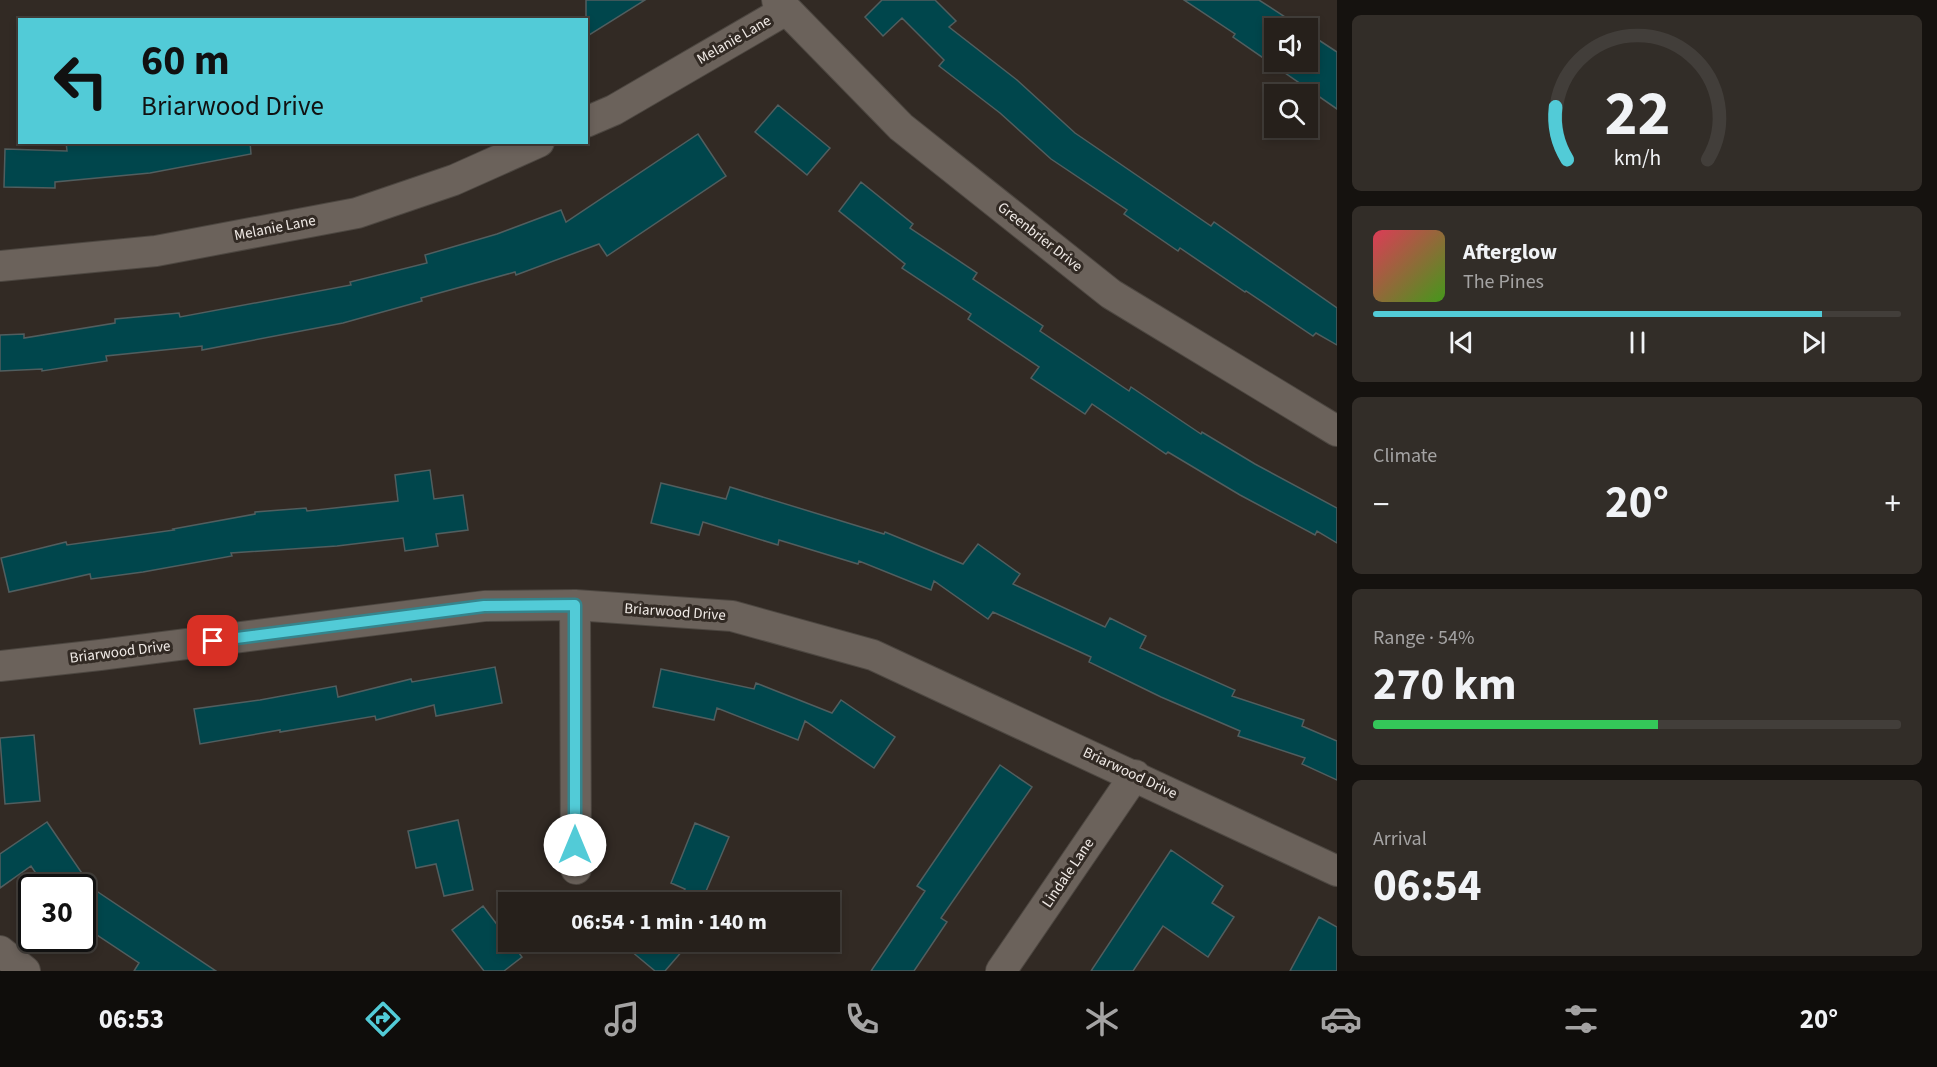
<!DOCTYPE html>
<meta charset="utf-8">
<style>
:root{--surface:#26201b;--page:#322d28;--text:#f1f3f6;--muted:#a4a3a3;--line:#423e3a;--accent:#52cbd7}
body{margin:0;font-family:"Source Sans 3",sans-serif;background:var(--page);color:var(--text);height:100vh;display:flex;flex-direction:column;font-size:22px;white-space:nowrap}
*{box-sizing:border-box;margin:0}
p{font-size:20px;color:var(--muted)}
.icon{flex:none;width:33px;height:33px;fill:none;stroke:currentColor;stroke-width:2;stroke-linecap:round;stroke-linejoin:round}
.map{position:relative;flex:1;overflow:hidden}
.panel{display:flex;flex-direction:column;gap:15px;padding:15px;background:#15120f;width:600px}
.panel>*{flex:none}
.banner{position:absolute;left:18px;top:18px;width:570px;height:126px;border-radius:0px;box-shadow:0 3px 9px #0003,0 0 0 2px var(--line);background:#52cbd7;color:#111;overflow:hidden}
.tools{position:absolute;left:1264px;top:18px;display:grid;gap:12px}
.tools a{display:grid;place-items:center;width:54px;height:54px;border-radius:0px;background:var(--surface);box-shadow:0 3px 9px #0003,0 0 0 2px var(--line);font-size:30px}
.speed{position:absolute;left:18px;top:874px;display:flex;gap:12px;font-size:30px;font-weight:700;text-align:center}
.speed>*{display:grid;place-content:center;width:78px;height:78px;border-radius:50%;background:var(--surface);box-shadow:0 3px 9px #0003,0 0 0 2px var(--line);line-height:1}
.speed .limit{border:3px solid #111;border-radius:9px;background:#fff;color:#111}
.pin{position:absolute;display:grid;place-items:center;width:51px;height:51px;color:#fff;margin:-26px;border-radius:12px;box-shadow:0 3px 9px #0006}
.me{position:absolute;width:66px;margin:-33px;rotate:0deg;stroke-linejoin:round;filter:drop-shadow(0 0 4px #0008)}
.turn{display:flex;align-items:center;gap:21px;height:126px;padding:0 24px;font-size:27px}
.turn .icon{width:78px;height:78px;stroke-width:2.5}
.turn b{display:block;font-size:42px;line-height:51px}
.big{font-size:45px;font-weight:700;line-height:1.1}
.panel .card{flex:1;display:flex;flex-direction:column;justify-content:center;gap:9px;min-width:0;padding:0 21px;border-radius:9px;background:var(--page)}
.panel .dial{align-items:center;gap:0}
.dial svg{height:156px;overflow:visible;fill:none;stroke:var(--line);stroke-width:7;stroke-linecap:round;text-anchor:middle}
.dial text{fill:var(--text);stroke:none}
.song{display:flex;align-items:center;gap:18px}
.cover{width:72px;height:72px;border-radius:9px;background:linear-gradient(135deg,hsl(350 70% 55%),hsl(100 70% 35%))}
.played{height:6px;border-radius:3px;background:linear-gradient(90deg,var(--accent) 85%,var(--line) 85%)}
.keys{display:flex;justify-content:space-around;direction:ltr}
.heat{display:flex;justify-content:space-between;align-items:center;font-size:33px;direction:ltr}
.charge{height:9px;border-radius:4px;background:linear-gradient(90deg,#34c759 54%,var(--line) 0)}
.trip{position:absolute;left:498px;top:892px;width:342px;height:60px;border-radius:0px;background:var(--surface);box-shadow:0 3px 9px #0003,0 0 0 2px var(--line);font-weight:700;line-height:60px;text-align:center}
.tabs{display:flex;height:96px;justify-content:space-around;align-items:center;background:#0f0d0b;color:var(--muted)}
.tabs .icon{width:42px;height:42px}
.tabs .selected{color:var(--accent)}
.tabs b{font-size:27px;color:var(--text)}
main{display:flex;flex:1;min-height:0}
.map>svg:first-child{display:block}
</style>
<main>
<div class="map">
<svg width="1337" height="971" viewBox="0 0 1337 971">
<rect width="100%" height="100%" fill="#322a24"/>
<path fill="#00464c" stroke="#515e5f" stroke-width="1.5" d="M 586,0 L 645,0 L 586,37 Z
M 882,0 L 935,0 L 956,21 L 949,27 L 1017,80 L 1075,133 L 1211,226 L 1214,222 L 1337,308 L 1337,345 L 1316,333 L 1313,336 L 1246,291 L 1245,292 L 1180,248 L 1178,251 L 1124,214 L 1127,210 L 1051,159 L 1000,113 L 939,66 L 944,60 L 902,18 L 883,36 L 865,17 Z
M 1184,0 L 1259,0 L 1302,28 L 1275,28 L 1275,62 L 1308,62 L 1308,33 L 1337,52 L 1337,109 L 1233,37 L 1235,34 Z
M 778,105 L 830,148 L 807,175 L 755,132 Z
M 698,134 L 726,176 L 607,256 L 599,244 L 516,275 L 515,272 L 421,298 L 422,301 L 343,323 L 202,350 L 202,346 L 106,356 L 107,361 L 42,371 L 42,369 L 0,371 L 0,335 L 24,334 L 24,338 L 115,323 L 115,319 L 179,313 L 180,317 L 351,285 L 350,282 L 427,263 L 425,255 L 497,234 L 561,210 L 566,222 Z
M 66,142 L 250,142 L 251,154 L 150,173 L 55,182 L 55,188 L 4,187 L 5,149 L 67,151 Z
M 861,182 L 913,224 L 910,228 L 977,273 L 973,279 L 1043,326 L 1040,331 L 1129,391 L 1131,387 L 1201,434 L 1202,432 L 1255,464 L 1337,508 L 1337,543 L 1317,531 L 1315,535 L 1240,495 L 1168,452 L 1166,454 L 1092,404 L 1085,414 L 1031,378 L 1039,367 L 968,319 L 971,314 L 902,268 L 905,264 L 839,211 Z
M 430,470 L 434,499 L 463,495 L 468,530 L 436,534 L 438,546 L 405,551 L 403,538 L 337,546 L 231,553 L 232,556 L 143,572 L 91,579 L 90,574 L 9,592 L 1,558 L 66,542 L 67,545 L 174,530 L 173,529 L 255,514 L 255,512 L 306,508 L 307,511 L 398,501 L 395,475 Z
M 661,483 L 726,499 L 730,487 L 884,534 L 885,532 L 963,564 L 978,544 L 1020,574 L 1013,584 L 1105,627 L 1110,618 L 1146,636 L 1140,648 L 1235,690 L 1232,696 L 1304,720 L 1302,726 L 1337,741 L 1337,780 L 1302,764 L 1305,758 L 1238,736 L 1240,731 L 1161,697 L 1089,662 L 1091,657 L 993,612 L 988,619 L 934,581 L 931,590 L 859,561 L 858,564 L 779,540 L 778,545 L 703,522 L 699,535 L 651,523 Z
M 495,667 L 502,703 L 436,716 L 434,705 L 376,720 L 375,716 L 280,732 L 280,730 L 200,744 L 194,709 L 260,700 L 336,686 L 338,697 L 411,679 L 412,682 Z
M 661,669 L 754,689 L 756,683 L 832,713 L 841,700 L 895,737 L 874,768 L 805,721 L 798,740 L 717,708 L 714,720 L 653,707 Z
M 34,735 L 40,801 L 5,804 L 0,738 Z
M 1000,765 L 1032,787 L 941,918 L 947,922 L 914,971 L 871,971 L 925,891 L 917,886 Z
M 458,820 L 473,890 L 444,896 L 436,864 L 416,868 L 408,831 Z
M 47,822 L 92,888 L 216,971 L 134,971 L 139,963 L 82,925 L 82,888 L 46,888 L 31,866 L 0,888 L 0,854 Z
M 695,823 L 729,837 L 701,903 L 673,903 L 685,889 L 671,883 Z
M 1171,850 L 1223,886 L 1212,903 L 1234,917 L 1208,957 L 1163,926 L 1133,971 L 1091,971 Z
M 483,906 L 508,939 L 508,942 L 511,942 L 522,957 L 504,971 L 484,971 L 452,930 Z
M 1319,917 L 1337,927 L 1337,971 L 1290,971 Z
M 639,942 L 690,942 L 665,971 L 655,971 L 631,951 Z"/>
<g fill="none" stroke-linecap="round" stroke-linejoin="round">
<defs>
<path id="minor" d="M 777,0 L 901,127 L 1111,294 L 1337,431
M 586,122 L 614,110 L 786,10
M 0,266 L 156,251 L 357,213 L 454,180 L 539,142
M 575,605 L 576,869
M 0,666 L 100,655 L 485,606 L 575,605 L 732,616 L 873,655 L 1337,871
M 0,951 L 25,971
M 1001,971 L 1135,775"/>
</defs>
<use href="#minor" stroke="#4d4741" stroke-width="32"/>
<use href="#minor" stroke="#6b625b" stroke-width="30"/>
</g>
<g fill="none" stroke-linecap="round" stroke-linejoin="round">
<defs>
<path id="route" d="M 213,641 L 484,606 L 575,605 L 575,845"/>
</defs>
<use href="#route" stroke="#35848c" stroke-width="15"/>
<use href="#route" stroke="#52cbd7" stroke-width="10"/>
</g>
<g text-anchor="middle" dominant-baseline="central" stroke-width="6" stroke-linejoin="round" paint-order="stroke">
<g font-size="15" fill="#f0eae6" stroke="#322a24">
<text transform="translate(734 40) rotate(-30)">Melanie Lane</text>
<text transform="translate(275 228) rotate(-11)">Melanie Lane</text>
<text transform="translate(1040 237) rotate(38)">Greenbrier Drive</text>
<text transform="translate(675 612) rotate(4)">Briarwood Drive</text>
<text transform="translate(120 652) rotate(-7)">Briarwood Drive</text>
<text transform="translate(1130 773) rotate(25)">Briarwood Drive</text>
<text transform="translate(1068 873) rotate(-56)">Lindale Lane</text>
</g>
</g>
</svg>
<div class="tools">
<a><svg class="icon" aria-label="sound" viewBox="0 0 24 24"><path d="M4 9h4l5-4v14l-5-4H4zM17 9q2 3 0 6"/></svg></a>
<a><svg class="icon" aria-label="search" viewBox="0 0 24 24"><circle cx="10" cy="10" r="6"/><path d="M15 15l6 6"/></svg></a>
</div>
<div class="speed"><div class="limit">30</div></div>
<div class="pin" style="left:213px;top:641px;background:#d93025"><svg class="icon" aria-label="arrive" viewBox="0 0 24 24"><path d="M6 21V4h12l-3 4 3 4H6"/></svg></div>
<svg class="me" style="left:575px;top:845px" viewBox="-20 -20 40 40"><circle r="19" fill="#fff"/><path d="M0-13L10 11 0 6-10 11z" fill="#52cbd7"/></svg>
<div class="trip">06:54 · 1 min · 140 m</div>
<div class="banner">
<div class="turn"><svg class="icon" aria-label="left" viewBox="0 0 24 24"><path d="M17 20v-9H6M10 6l-5 5 5 5"/></svg><div><b>60 m</b>Briarwood Drive</div></div>
</div>
</div>
<section class="panel">
<div class="card dial"><svg viewBox="0 0 100 80">
<path d="M14 69A42 42 0 1 1 86 69"/>
<path d="M14 69A42 42 0 0 1 8 42" stroke="#52cbd7"/>
<text x="50" y="56" font-size="32" font-weight="700">22</text>
<text x="50" y="72" font-size="11">km/h</text>
</svg></div>
<div class="card">
<div class="song"><i class="cover"></i><div><b>Afterglow</b><p>The Pines</p></div></div>
<div class="played"></div>
<div class="keys"><svg class="icon" aria-label="previous" viewBox="0 0 24 24"><path d="M18 5L8 12l10 7zM5 5v14"/></svg><svg class="icon" aria-label="pause" viewBox="0 0 24 24"><path d="M8 5v14M16 5v14"/></svg><svg class="icon" aria-label="next" viewBox="0 0 24 24"><path d="M6 5l10 7-10 7zM19 5v14"/></svg></div>
</div>
<div class="card"><p>Climate</p>
<div class="heat"><a>−</a><b class="big">20°</b><a>+</a></div>
</div>
<div class="card"><p>Range · 54%</p><b class="big">270 km</b><div class="charge"></div></div>
<div class="card"><p>Arrival</p><b class="big">06:54</b></div>
</section>
</main>
<nav class="tabs">
<b>06:53</b>
<svg class="icon selected" aria-label="directions" viewBox="0 0 24 24"><path d="M12 3l9 9-9 9-9-9zM9 14v-3h6M13 9l2 2-2 2"/></svg>
<svg class="icon" aria-label="music" viewBox="0 0 24 24"><path d="M9 18V5l10-2v13"/><circle cx="6" cy="18" r="3"/><circle cx="16" cy="16" r="3"/></svg>
<svg class="icon" aria-label="phone" viewBox="0 0 24 24"><path d="M5 4h4l2 5-3 2q2 4 5 5l2-3 5 2v4C11 20 4 13 5 4z"/></svg>
<svg class="icon" aria-label="climate" viewBox="0 0 24 24"><path d="M12 3v18M4 7l16 10M4 17L20 7"/></svg>
<svg class="icon" aria-label="car" viewBox="0 0 24 24"><path d="M5 17H2v-5l4-1 3-4h7l3 4 3 1v5h-3M9 17h6M6 11h13"/><circle cx="7" cy="17" r="2"/><circle cx="17" cy="17" r="2"/></svg>
<svg class="icon" aria-label="filters" viewBox="0 0 24 24"><path d="M4 7h16M4 17h16"/><circle cx="9" cy="7" r="2"/><circle cx="15" cy="17" r="2"/></svg>
<b>20°</b>
</nav>
